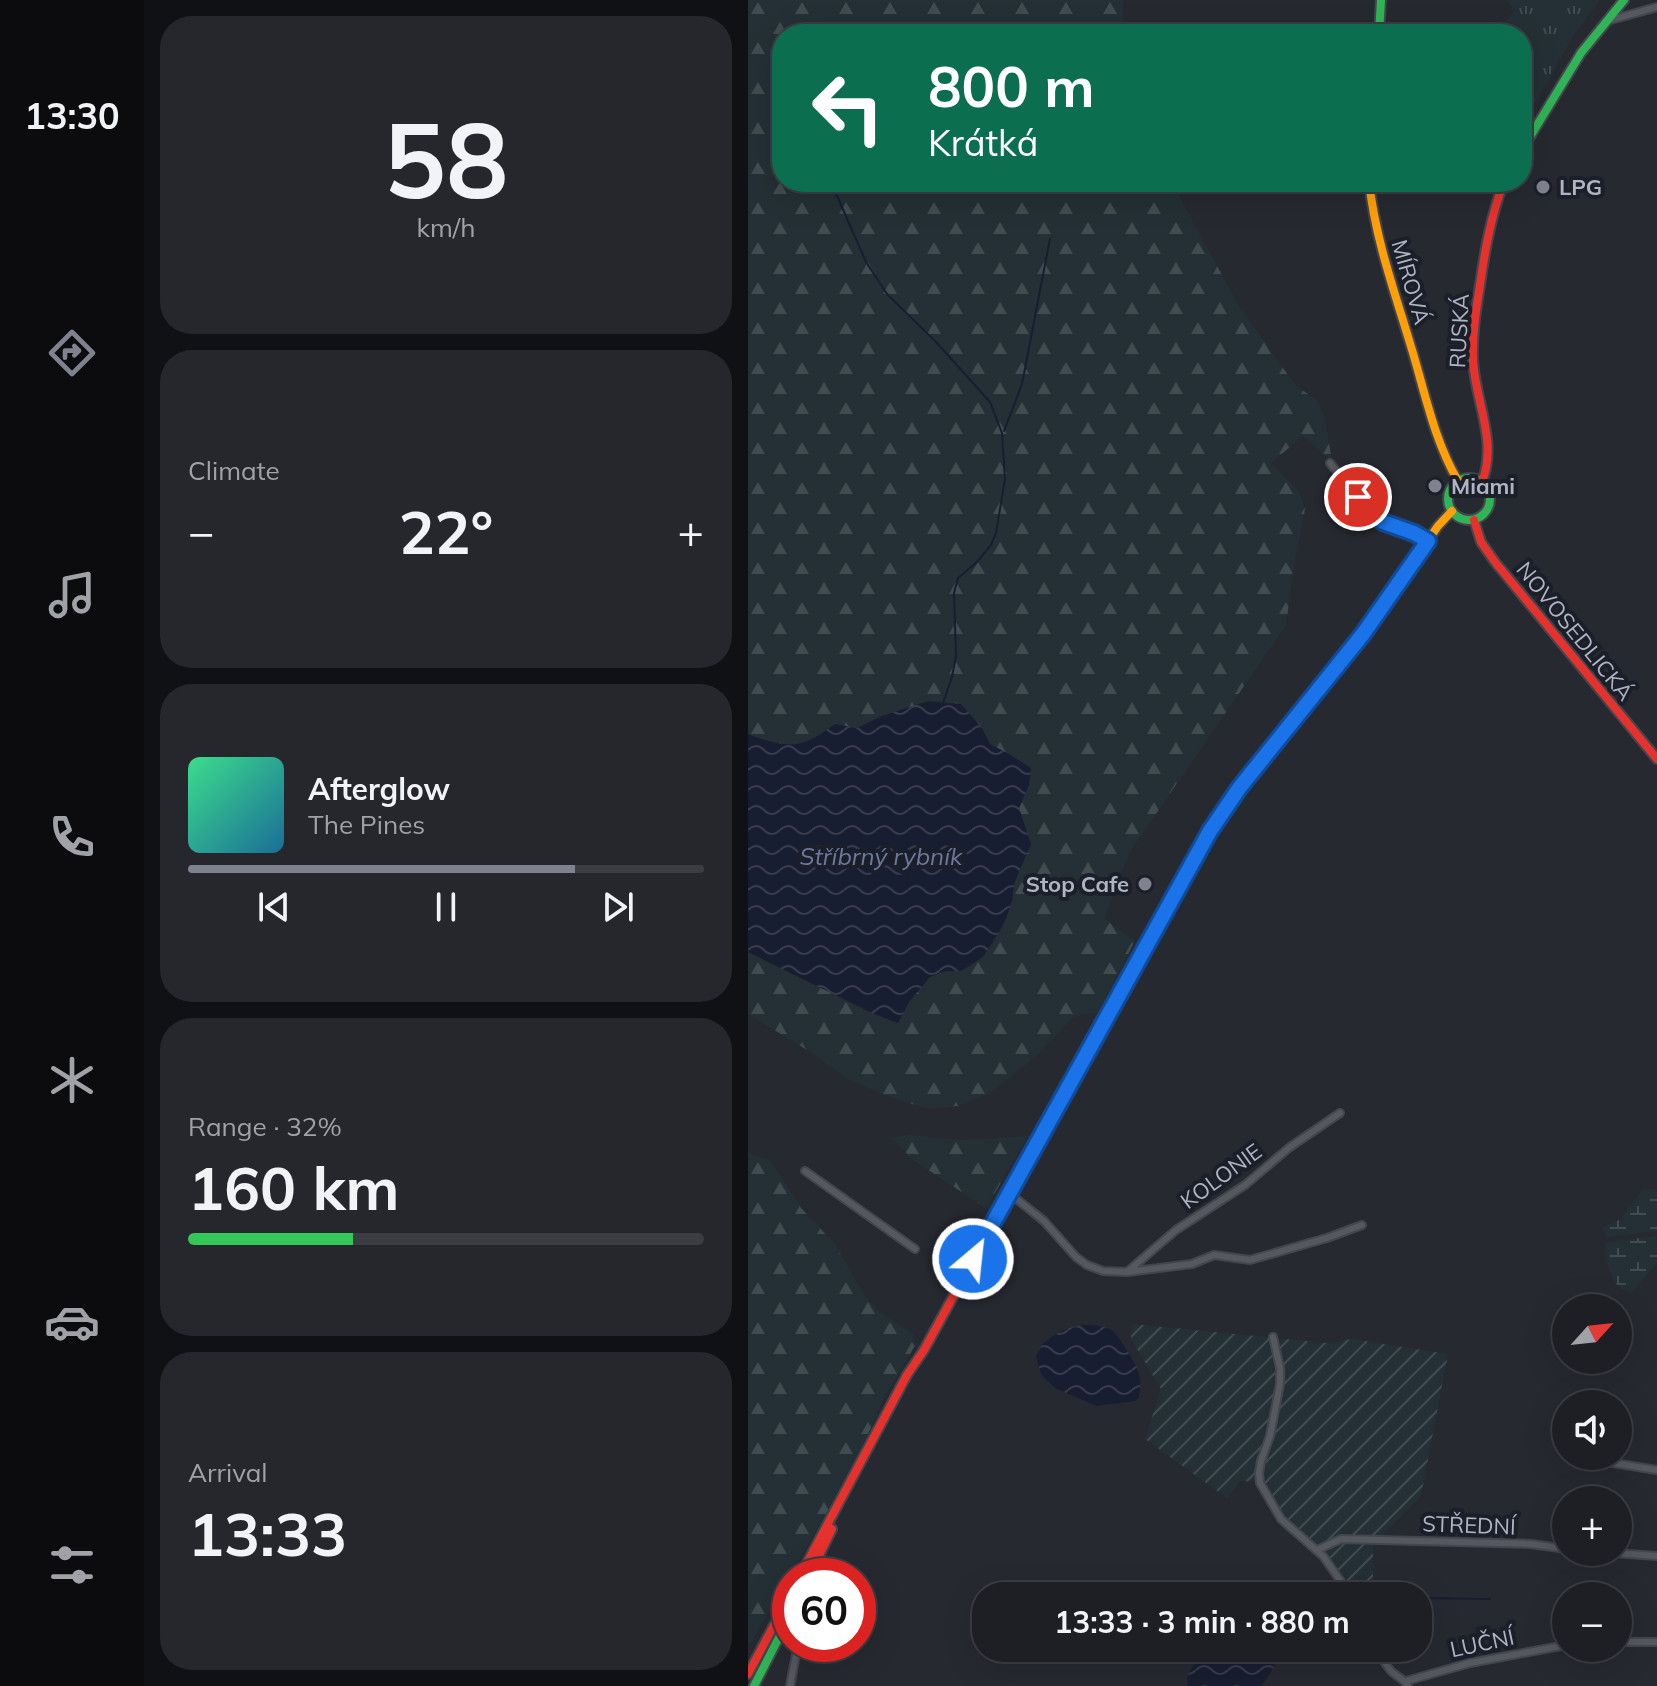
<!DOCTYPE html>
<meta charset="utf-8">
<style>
:root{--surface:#1d1f25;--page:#25272d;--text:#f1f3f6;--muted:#a0a2a7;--line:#3b3d42;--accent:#80838f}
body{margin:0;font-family:Mulish,sans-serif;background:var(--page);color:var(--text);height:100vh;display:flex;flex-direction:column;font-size:30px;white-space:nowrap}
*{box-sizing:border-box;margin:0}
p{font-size:26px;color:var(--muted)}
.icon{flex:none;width:44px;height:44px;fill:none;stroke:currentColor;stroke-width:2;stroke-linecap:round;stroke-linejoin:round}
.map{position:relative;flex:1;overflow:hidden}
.panel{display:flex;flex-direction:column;gap:16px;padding:16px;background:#101114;width:604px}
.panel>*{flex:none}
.guide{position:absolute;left:24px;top:24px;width:760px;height:168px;border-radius:32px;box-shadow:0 8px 32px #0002,0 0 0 2px var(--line);background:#0b6e4f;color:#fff;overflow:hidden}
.needle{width:52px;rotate:63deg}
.controls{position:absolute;left:804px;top:1294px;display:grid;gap:16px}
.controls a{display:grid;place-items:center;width:80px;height:80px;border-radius:50%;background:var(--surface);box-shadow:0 8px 32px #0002,0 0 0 2px var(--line);font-size:40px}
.speed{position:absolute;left:24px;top:1558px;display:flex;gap:16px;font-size:40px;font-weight:700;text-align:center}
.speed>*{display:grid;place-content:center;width:104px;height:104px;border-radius:50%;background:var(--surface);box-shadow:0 8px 32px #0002,0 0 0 2px var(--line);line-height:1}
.speed .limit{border:12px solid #d22;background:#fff;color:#111}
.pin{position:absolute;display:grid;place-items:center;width:68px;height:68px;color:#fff;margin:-34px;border:4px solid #fff;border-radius:50%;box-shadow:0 2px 8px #0007}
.me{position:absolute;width:88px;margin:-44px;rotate:28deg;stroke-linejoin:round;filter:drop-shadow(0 0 6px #0008)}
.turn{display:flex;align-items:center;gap:28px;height:168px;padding:0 24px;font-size:36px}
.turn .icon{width:104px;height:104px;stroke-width:2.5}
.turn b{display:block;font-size:56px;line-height:68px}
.big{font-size:60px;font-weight:700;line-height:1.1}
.panel .tile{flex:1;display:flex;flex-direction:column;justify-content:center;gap:12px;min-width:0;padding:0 28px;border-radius:32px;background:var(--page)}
.panel .dial{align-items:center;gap:0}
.dial b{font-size:104px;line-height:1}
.song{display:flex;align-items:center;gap:24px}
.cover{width:96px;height:96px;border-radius:12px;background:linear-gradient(135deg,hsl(150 70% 55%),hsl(200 70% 35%))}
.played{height:8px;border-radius:4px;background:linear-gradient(90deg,var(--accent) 75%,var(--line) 75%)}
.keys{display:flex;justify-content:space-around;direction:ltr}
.heat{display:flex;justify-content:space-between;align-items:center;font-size:44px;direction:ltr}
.charge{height:12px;border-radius:6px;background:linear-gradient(90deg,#34c759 32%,var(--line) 0)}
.trip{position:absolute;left:224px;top:1582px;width:460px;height:80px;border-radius:32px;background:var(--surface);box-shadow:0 8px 32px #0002,0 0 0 2px var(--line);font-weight:700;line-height:80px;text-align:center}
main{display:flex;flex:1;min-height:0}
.dock{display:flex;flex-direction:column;width:144px;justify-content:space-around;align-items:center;background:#0c0c0f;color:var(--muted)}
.dock .icon{width:56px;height:56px}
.dock .current{color:var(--accent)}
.dock b{font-size:36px;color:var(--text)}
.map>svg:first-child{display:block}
</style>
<main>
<nav class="dock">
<b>13:30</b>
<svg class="icon current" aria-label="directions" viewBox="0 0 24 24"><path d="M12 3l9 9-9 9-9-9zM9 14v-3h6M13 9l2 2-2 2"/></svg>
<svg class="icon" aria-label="music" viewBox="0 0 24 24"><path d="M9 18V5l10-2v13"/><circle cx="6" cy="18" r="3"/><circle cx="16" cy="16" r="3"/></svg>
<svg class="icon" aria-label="phone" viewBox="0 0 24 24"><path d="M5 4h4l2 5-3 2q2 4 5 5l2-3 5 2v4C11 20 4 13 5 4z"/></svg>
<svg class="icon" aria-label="climate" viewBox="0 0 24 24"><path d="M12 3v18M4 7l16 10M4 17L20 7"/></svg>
<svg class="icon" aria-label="car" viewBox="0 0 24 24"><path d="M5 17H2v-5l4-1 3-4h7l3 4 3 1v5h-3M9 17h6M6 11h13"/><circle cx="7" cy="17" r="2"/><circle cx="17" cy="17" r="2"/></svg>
<svg class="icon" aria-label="filters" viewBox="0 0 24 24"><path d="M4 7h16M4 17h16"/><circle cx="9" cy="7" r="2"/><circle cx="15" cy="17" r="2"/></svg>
</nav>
<section class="panel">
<div class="tile dial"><b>58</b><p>km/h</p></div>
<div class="tile"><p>Climate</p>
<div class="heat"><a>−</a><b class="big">22°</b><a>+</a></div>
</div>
<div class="tile">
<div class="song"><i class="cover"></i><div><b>Afterglow</b><p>The Pines</p></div></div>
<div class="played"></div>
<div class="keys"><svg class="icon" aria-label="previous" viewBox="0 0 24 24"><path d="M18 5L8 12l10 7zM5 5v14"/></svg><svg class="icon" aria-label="pause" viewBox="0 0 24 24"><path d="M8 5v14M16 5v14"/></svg><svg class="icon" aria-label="next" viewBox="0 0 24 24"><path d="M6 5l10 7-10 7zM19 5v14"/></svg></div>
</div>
<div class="tile"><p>Range · 32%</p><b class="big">160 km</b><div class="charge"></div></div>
<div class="tile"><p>Arrival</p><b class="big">13:33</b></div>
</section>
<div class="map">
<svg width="909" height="1686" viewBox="0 0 909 1686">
<defs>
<pattern id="grass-tufts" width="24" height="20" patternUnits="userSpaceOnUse" patternTransform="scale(2)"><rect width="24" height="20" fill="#243035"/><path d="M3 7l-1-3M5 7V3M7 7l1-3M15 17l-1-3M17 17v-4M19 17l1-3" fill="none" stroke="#414c51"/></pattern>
<pattern id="forest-firs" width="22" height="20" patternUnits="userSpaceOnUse" patternTransform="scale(2)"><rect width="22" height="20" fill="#243035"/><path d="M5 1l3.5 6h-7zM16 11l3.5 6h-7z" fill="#414c51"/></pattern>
<pattern id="wetland-marsh" width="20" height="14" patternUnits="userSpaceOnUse" patternTransform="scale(2)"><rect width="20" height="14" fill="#243035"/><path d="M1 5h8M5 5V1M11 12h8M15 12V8" fill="none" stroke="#414c51"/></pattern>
<pattern id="garden-furrows" width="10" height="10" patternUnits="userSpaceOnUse" patternTransform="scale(2)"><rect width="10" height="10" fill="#243035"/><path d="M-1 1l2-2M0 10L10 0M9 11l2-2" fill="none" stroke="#414c51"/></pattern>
<pattern id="water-waves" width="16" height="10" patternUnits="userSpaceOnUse" patternTransform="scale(2)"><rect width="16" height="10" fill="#181e31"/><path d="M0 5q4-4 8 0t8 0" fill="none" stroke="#373c4d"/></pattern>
</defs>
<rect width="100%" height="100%" fill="#272931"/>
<path fill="url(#grass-tufts)" d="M 759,0 L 852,0 L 825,36 L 788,102 L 781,103 L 774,91 L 774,34 L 744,34 L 766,12 Z"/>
<path fill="url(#forest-firs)" d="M 0,0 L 375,0 L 375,34 L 34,34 L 34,182 L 426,182 L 432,198 L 492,308 L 548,386 L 569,400 L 577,418 L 584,461 L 555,436 L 523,463 L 551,492 L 557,509 L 546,565 L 538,625 L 381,853 L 356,919 L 387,941 L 350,1012 L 325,1017 L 286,1058 L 242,1093 L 210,1106 L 181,1109 L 150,1100 L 101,1080 L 64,1053 L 0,1014 L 0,952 L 124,1013 L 150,1023 L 161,1002 L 182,977 L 198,971 L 214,971 L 235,957 L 245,943 L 264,901 L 266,884 L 283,844 L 271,808 L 281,785 L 283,768 L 261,754 L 241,744 L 234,728 L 134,716 L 109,728 L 87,724 C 53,750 39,749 0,734 Z
M 161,1135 L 216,1140 L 280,1136 L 238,1208 L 165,1160 L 144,1138 Z
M 0,1151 L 5,1155 L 21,1159 L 53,1208 L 87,1244 L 117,1297 L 131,1311 L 165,1334 L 168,1344 L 135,1399 L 125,1424 L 80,1510 L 2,1644 L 0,1644 Z"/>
<path fill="url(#wetland-marsh)" d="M 906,1189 L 909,1190 L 909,1231 L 859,1237 L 854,1228 L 873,1219 L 894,1190 Z
M 909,1236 L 909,1263 L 883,1293 C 879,1291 874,1290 871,1287 C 862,1278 855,1254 858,1242 Z"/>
<path fill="url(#garden-furrows)" d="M 384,1324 L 580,1343 L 604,1339 L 700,1354 L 673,1496 L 625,1544 L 625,1596 L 608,1596 L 577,1552 L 536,1517 L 515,1482 L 492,1481 L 479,1498 L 397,1439 L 413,1389 L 383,1339 Z"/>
<path fill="url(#water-waves)" d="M 180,701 L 213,704 L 234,728 L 242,744 L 261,754 L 283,768 L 281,785 L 271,808 L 283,844 L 266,884 L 264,901 L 259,916 L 253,929 L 235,957 L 213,971 L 198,971 L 182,977 L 161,1002 L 150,1023 L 124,1013 L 0,952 L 0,734 C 39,749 53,750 87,724 L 109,728 L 134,716 Z
M 334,1325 C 365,1325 367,1330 381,1354 C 392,1372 394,1377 391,1398 L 387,1401 L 348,1406 L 307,1388 L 295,1377 L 291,1368 L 288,1356 L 295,1343 L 308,1334 L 321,1328 Z
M 479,1648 L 534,1648 C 529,1663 523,1674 513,1686 L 440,1686 C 435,1663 462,1655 479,1648 Z"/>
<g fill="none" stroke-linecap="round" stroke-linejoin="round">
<path stroke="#181e31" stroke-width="2" d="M 33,47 L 34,50
M 83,182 L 118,262 L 139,294 L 188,342 L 242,402 L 254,433 L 257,479 L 248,533 L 243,545 L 229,562 L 210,578 L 206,593 L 208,656 L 204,677 L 195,703
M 256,431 L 274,384 L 302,239
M 670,1598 L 742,1599"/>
<defs>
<path id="street" d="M 859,21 L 909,7
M 582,463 C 597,481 614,508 633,520 C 647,529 664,532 680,541
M 57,1171 L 167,1249
M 261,1193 L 296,1221 L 328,1257 L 339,1265 L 355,1271 L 379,1272 L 428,1230 L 497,1185 L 542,1147 L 592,1113
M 379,1272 L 444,1264 L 466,1255 L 502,1260 L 579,1238 L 614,1225
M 525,1337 L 532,1368 L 532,1384 L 522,1436 L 513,1461 L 511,1473 L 512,1483 L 533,1519 L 575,1556 L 603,1596
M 828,1457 L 909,1470
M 569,1550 L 593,1539 L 783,1544 L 818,1549
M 852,1552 L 909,1556
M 870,1642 L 909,1642
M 629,1648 C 634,1657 637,1665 644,1672 C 651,1678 656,1679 660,1686
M 658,1681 L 722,1663 L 818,1645
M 42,1686 L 50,1644"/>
<path id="fast" d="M 631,34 L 633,0
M 774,150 L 833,53 L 876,0
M700 499a21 21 0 1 1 42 0a21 21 0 1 1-42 0Z
M 388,962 L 462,831 L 507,768 L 626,618
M 6,1686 L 42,1616"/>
<path id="slow" d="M 621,182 C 628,244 650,301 667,360 C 679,402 688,443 710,481
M 626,618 L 690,526 L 704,511"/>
<path id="jam" d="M 734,482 C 750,441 727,401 725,360 C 724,335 728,310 732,285 C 737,250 743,215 756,182
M 726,520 L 733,542 L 747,562 L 909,759
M 176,1350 L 388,962
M 52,1576 L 159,1375 L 176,1350
M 61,1576 L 84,1529
M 0,1674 L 42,1595"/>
</defs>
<use href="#street" stroke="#44464e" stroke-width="10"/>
<use href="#fast" stroke="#44464e" stroke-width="12"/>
<use href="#slow" stroke="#44464e" stroke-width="12"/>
<use href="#jam" stroke="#44464e" stroke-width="12"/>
<use href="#street" stroke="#565860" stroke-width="6"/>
<use href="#fast" stroke="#30b455" stroke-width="8"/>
<use href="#slow" stroke="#ff9f0a" stroke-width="8"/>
<use href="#jam" stroke="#e5322d" stroke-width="8"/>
</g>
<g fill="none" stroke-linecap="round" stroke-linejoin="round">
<defs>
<path id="route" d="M 225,1259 L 462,831 L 492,787 L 615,634 L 680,541 L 666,533 L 635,522 L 624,514 L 610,497"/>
</defs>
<use href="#route" stroke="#114b97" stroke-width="20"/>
<use href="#route" stroke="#1a73e8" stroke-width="14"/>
</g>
<g fill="#80838f" stroke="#1b1f2a" stroke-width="3">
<circle cx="795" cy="187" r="8"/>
<circle cx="687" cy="486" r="8"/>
<circle cx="397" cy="884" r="8"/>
</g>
<g text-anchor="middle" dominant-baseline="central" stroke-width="8" stroke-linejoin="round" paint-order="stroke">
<g font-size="22" font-weight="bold" fill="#b0b4c2" stroke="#1b1f2a" text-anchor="start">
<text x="811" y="187">LPG</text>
<text x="703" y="486">Miami</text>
<text x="381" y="884" text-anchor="end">Stop Cafe</text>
</g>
<g font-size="22" fill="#b0b4c2" stroke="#1b1f2a">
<text transform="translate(663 282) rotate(74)">MÍROVÁ</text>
<text transform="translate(711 331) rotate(-87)">RUSKÁ</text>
<text transform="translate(827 631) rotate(51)">NOVOSEDLICKÁ</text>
<text transform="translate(473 1176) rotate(-36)">KOLONIE</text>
<text transform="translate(721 1525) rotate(2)">STŘEDNÍ</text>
<text transform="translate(734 1643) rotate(-12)">LUČNÍ</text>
</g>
<g font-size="24" font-style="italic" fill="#6d799e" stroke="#1b1f2a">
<text x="133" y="856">Stříbrný rybník</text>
</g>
</g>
</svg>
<div class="controls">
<a><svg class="needle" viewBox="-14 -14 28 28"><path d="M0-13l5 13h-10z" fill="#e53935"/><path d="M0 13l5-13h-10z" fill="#a0a2a7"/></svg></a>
<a><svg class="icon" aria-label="sound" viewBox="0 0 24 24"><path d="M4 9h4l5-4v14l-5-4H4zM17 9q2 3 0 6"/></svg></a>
<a>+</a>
<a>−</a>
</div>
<div class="speed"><div class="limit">60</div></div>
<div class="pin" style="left:610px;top:497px;background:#d93025"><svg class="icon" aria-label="arrive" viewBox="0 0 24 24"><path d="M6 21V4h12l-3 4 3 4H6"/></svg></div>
<svg class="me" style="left:225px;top:1259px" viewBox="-20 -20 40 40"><circle r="17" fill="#1a73e8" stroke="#fff" stroke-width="3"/><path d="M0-11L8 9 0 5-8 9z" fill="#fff"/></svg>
<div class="trip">13:33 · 3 min · 880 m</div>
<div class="guide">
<div class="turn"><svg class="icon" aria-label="left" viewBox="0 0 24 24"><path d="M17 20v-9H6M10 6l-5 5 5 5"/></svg><div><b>800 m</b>Krátká</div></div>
</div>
</div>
</main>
